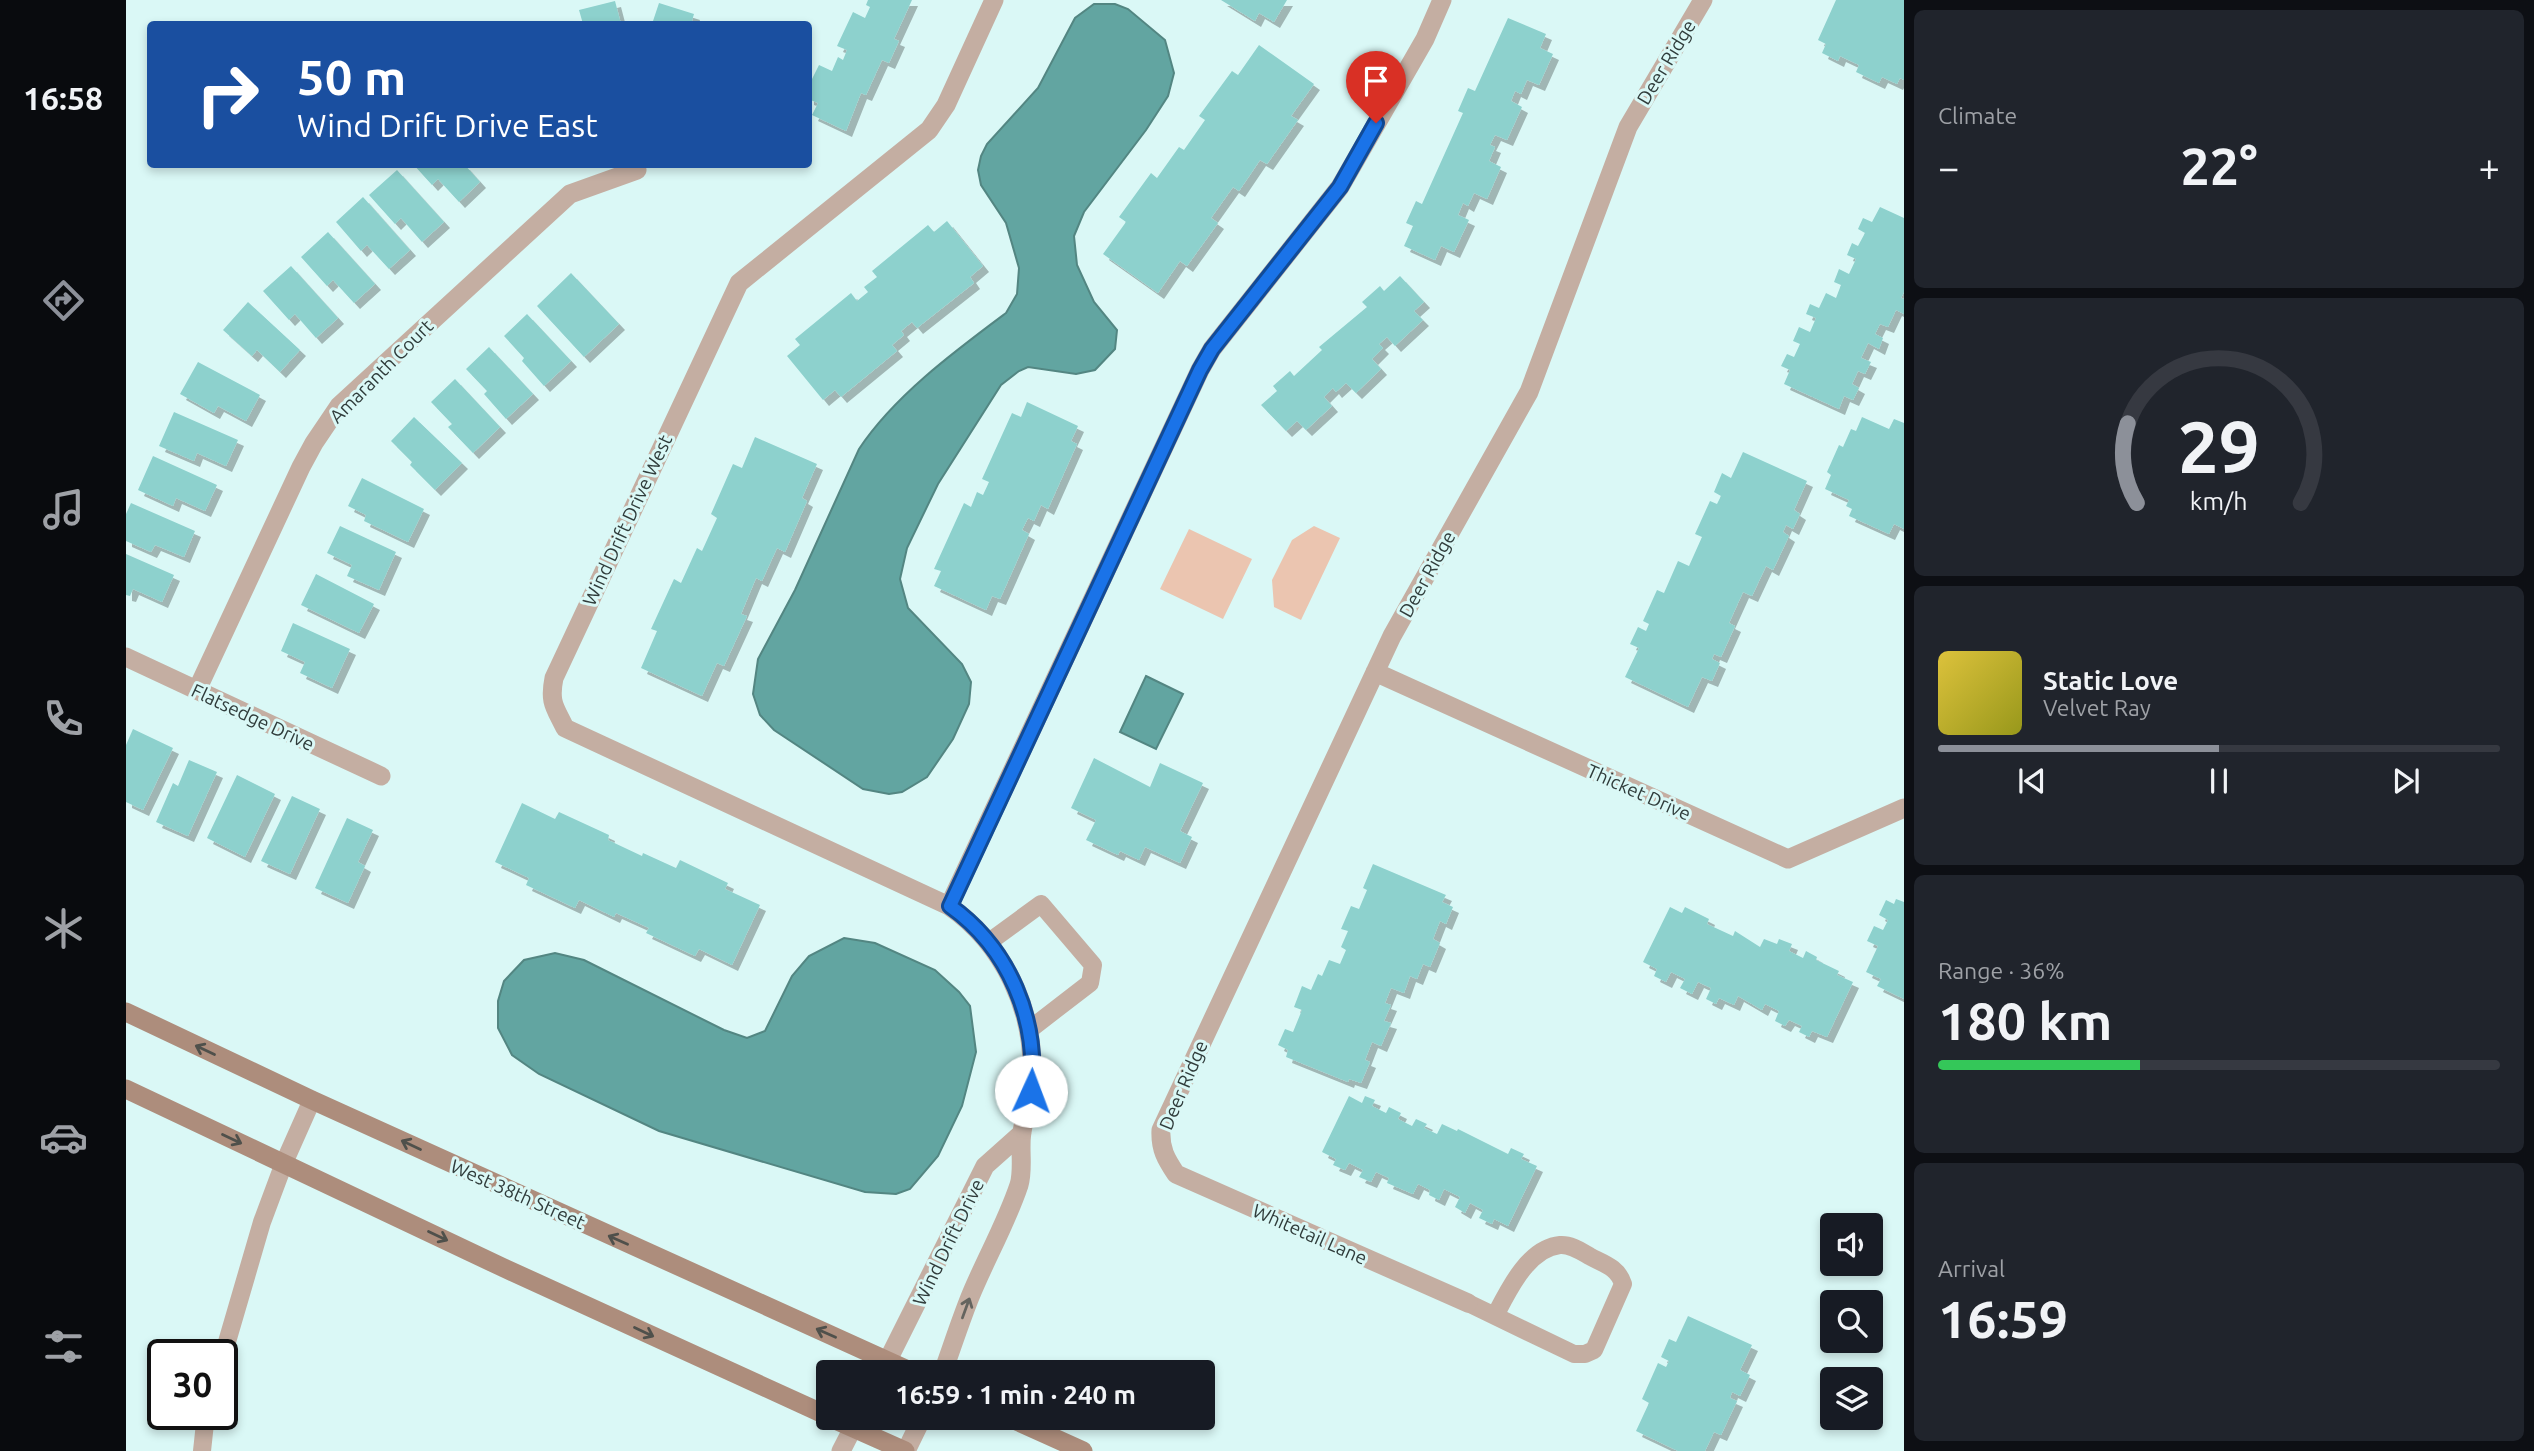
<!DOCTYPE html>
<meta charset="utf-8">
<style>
:root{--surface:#171b24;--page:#20242c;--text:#f1f3f6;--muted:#9ea1a6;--line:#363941;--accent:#8c9099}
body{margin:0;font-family:Ubuntu,sans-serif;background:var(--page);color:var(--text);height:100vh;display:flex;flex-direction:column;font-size:26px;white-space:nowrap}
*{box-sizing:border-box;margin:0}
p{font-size:23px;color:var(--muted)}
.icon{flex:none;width:38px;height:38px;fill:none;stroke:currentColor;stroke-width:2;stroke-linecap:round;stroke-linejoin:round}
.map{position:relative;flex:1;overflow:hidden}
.drawer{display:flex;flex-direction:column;gap:10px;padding:10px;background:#0d0f14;width:630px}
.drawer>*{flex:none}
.guide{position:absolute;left:21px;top:21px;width:665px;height:147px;border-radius:7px;box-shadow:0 4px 10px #0003;background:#1a4fa0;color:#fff;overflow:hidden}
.controls{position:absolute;left:1694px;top:1213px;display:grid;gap:14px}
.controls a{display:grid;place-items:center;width:63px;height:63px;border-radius:7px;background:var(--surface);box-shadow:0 4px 10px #0003;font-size:35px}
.speed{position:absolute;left:21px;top:1339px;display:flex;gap:14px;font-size:35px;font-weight:700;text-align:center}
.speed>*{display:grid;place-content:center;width:91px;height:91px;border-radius:50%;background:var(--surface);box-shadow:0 4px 10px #0003;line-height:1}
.speed .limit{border:4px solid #111;border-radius:10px;background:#fff;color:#111}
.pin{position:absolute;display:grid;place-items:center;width:60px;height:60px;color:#fff;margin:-72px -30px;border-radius:50% 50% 50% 0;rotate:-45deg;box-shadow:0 0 7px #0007}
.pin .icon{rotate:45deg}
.me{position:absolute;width:77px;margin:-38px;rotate:2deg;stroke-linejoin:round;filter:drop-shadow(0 0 5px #0008)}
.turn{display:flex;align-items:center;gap:24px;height:147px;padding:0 35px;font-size:32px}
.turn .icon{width:91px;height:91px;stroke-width:2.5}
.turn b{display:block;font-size:49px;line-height:60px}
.big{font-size:52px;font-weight:700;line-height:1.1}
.drawer .card{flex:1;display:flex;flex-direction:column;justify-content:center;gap:10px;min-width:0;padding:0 24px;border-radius:10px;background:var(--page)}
.drawer .dial{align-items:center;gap:0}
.dial svg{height:182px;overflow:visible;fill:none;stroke:var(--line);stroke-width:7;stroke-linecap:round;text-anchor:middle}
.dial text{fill:var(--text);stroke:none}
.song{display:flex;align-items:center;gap:21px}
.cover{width:84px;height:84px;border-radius:10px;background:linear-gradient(135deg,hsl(50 70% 55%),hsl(60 70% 35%))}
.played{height:7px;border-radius:4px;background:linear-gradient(90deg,var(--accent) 50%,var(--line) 50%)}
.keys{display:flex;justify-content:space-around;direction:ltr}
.heat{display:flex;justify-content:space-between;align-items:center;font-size:38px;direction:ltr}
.charge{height:10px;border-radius:5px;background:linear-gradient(90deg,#34c759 36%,var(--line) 0)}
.trip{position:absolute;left:690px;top:1360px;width:399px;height:70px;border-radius:7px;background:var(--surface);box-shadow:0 4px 10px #0003;font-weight:700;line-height:70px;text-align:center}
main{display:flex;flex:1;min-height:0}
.tabs{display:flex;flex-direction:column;width:126px;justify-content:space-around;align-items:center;background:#090b0e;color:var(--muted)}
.tabs .icon{width:49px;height:49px}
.tabs .current{color:var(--accent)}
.tabs b{font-size:32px;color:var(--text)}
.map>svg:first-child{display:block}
</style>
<main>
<nav class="tabs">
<b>16:58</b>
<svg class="icon current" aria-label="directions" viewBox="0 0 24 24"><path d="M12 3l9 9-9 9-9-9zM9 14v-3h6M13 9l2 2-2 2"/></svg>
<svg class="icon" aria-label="music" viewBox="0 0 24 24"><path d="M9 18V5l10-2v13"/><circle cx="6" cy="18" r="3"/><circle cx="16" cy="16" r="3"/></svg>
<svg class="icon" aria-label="phone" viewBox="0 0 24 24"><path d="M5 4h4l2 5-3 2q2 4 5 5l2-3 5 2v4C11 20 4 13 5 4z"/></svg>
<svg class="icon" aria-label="climate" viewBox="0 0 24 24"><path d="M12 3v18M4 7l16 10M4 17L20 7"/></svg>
<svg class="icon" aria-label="car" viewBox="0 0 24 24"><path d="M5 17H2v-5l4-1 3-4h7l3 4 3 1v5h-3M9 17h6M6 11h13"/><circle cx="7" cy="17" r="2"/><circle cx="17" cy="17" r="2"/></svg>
<svg class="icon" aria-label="filters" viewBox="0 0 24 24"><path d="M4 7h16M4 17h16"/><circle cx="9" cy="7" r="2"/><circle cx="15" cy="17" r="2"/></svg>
</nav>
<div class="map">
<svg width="1778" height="1451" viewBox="0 0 1778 1451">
<defs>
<filter id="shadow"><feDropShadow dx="6" dy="6" stdDeviation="0" flood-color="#0004"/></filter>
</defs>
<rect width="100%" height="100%" fill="#daf8f6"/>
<path fill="#ebc5b0" d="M 1188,526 L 1214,538 L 1175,620 L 1148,607 L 1146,580 L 1166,540 Z
M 1063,529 L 1126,559 L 1097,619 L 1034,589 Z"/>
<path fill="#62a5a1" stroke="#538682" stroke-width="2" d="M 968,4 L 989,4 L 1002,9 L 1039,40 L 1048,73 L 1042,96 L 1020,130 L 958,212 L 948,236 L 951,265 L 968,302 L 991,330 L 989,349 L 969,370 L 950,374 L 902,367 L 893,371 L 875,385 L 812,484 L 781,548 L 774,579 L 782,608 L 836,664 L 845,682 L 843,704 L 827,739 L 801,777 L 776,792 L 763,794 L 737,789 L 648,730 L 634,715 L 627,694 L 632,659 L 669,590 L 733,449 C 768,396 829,351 880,313 L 891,294 L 893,268 L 880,223 L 855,185 L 852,170 L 855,156 L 861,144 L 912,88 L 949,18 Z
M 1020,676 L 1057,694 L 1030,749 L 994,732 Z
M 718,938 L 749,943 L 809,970 L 833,992 L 844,1006 L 850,1052 L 836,1106 L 812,1156 L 784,1189 L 770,1194 L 739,1192 L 533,1131 L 413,1074 L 386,1055 L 372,1028 L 372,1001 L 378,981 L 398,960 L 429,953 L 458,960 L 598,1030 L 621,1038 L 639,1031 L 666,976 L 683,956 Z"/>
<path fill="#8dd1cd" filter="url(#shadow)" d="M 742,0 L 786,0 L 768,39 L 773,41 L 763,63 L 756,60 L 740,95 L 735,93 L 720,131 L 686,115 L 692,103 L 682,99 L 682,87 L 693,65 L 706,71 L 712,57 L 717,60 L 721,50 L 711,46 L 727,12 L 739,18 L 744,7 L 740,5 Z
M 1095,0 L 1161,0 L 1148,22 L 1133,13 L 1129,21 Z
M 1710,0 L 1778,0 L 1778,80 L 1774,78 L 1771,84 L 1756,77 L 1753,83 L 1730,72 L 1733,65 L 1714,56 L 1712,61 L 1696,53 L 1700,44 L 1692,40 Z
M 489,1 L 495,24 L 457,24 L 453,10 Z
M 533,3 L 568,14 L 565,24 L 526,24 Z
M 1382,18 L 1420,34 L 1414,48 L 1427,54 L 1413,85 L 1401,80 L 1395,94 L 1389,91 L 1385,101 L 1396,107 L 1381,140 L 1369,135 L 1364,145 L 1369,147 L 1363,161 L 1375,167 L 1361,199 L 1348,193 L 1342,206 L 1337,203 L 1332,215 L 1343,220 L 1328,252 L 1315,246 L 1309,260 L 1278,246 L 1287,226 L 1280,223 L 1290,201 L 1296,204 L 1337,113 L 1332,111 L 1342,88 L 1349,91 Z
M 1133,45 L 1188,84 L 1165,116 L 1172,120 L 1141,164 L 1134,160 L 1113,191 L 1107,187 L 1085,218 L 1092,223 L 1061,266 L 1054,261 L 1032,293 L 977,254 L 1000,222 L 993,217 L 1025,173 L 1031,178 L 1053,147 L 1058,150 L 1079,120 L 1073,116 L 1106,71 L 1112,75 Z
M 287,164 L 338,164 L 354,182 L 333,202 L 312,179 L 306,185 Z
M 271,170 L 318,222 L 296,242 L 275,218 L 269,224 L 243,195 Z
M 237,197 L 284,250 L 263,269 L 241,245 L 235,251 L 210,222 Z
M 1754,207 L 1778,218 L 1778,292 L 1775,298 L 1778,299 L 1778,314 L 1770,310 L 1762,327 L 1754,324 L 1749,334 L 1757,338 L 1753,349 L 1742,343 L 1735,358 L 1745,362 L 1739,374 L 1732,371 L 1726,384 L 1733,388 L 1727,400 L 1718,396 L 1713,409 L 1658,384 L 1664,370 L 1655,366 L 1661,354 L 1668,357 L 1674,344 L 1667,341 L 1673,327 L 1684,332 L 1690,318 L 1680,314 L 1684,304 L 1693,308 L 1700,293 L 1710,298 L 1715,285 L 1708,282 L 1713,269 L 1723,274 L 1730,259 L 1721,255 L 1726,243 L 1732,246 L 1739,233 L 1732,229 L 1737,218 L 1746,222 Z
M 821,221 L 857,266 L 844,277 L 848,283 L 791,328 L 786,322 L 775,331 L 778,335 L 766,345 L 771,351 L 715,397 L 709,390 L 697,400 L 661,356 L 674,345 L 669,339 L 725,293 L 731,301 L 742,292 L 738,287 L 751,277 L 746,271 L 802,225 L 808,232 Z
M 202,232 L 249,284 L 228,303 L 207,280 L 201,286 L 175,257 Z
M 165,266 L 212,318 L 190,338 L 169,314 L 163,320 L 137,291 Z
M 445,273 L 493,324 L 458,357 L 411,306 Z
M 1274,276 L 1298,302 L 1288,311 L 1297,320 L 1269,346 L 1261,337 L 1253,344 L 1257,348 L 1246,359 L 1255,369 L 1230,393 L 1220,383 L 1210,392 L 1207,388 L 1198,397 L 1206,406 L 1180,430 L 1171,421 L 1160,431 L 1135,405 L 1151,391 L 1147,386 L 1164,371 L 1168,376 L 1196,350 L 1193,347 L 1241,307 L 1236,302 L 1254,286 L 1258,291 Z
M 122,302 L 174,350 L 154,372 L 131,350 L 126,356 L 97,330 Z
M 401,314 L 445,361 L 418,386 L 396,361 L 398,358 L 378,336 Z
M 363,347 L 407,394 L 380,419 L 358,394 L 361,391 L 340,369 Z
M 72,362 L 134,395 L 120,421 L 92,406 L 88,413 L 54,394 Z
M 329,379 L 374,427 L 347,453 L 322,427 L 326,424 L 305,402 Z
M 901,402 L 952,426 L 945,441 L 951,444 L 922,509 L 915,505 L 908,521 L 902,518 L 896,530 L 903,534 L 874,599 L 866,596 L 860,610 L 808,586 L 815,571 L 808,569 L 838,503 L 845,507 L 851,492 L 857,495 L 863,482 L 856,479 L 886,413 L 895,417 Z
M 48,412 L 112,440 L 100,466 L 71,453 L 68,461 L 33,446 Z
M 288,417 L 336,463 L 309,490 L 284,465 L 286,462 L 265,441 Z
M 1736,417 L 1763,429 L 1768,419 L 1778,423 L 1778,529 L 1768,524 L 1763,534 L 1723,516 L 1726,509 L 1720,506 L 1723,500 L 1699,489 L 1705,475 L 1701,472 L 1713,445 L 1717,447 L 1725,429 L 1730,431 Z
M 629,437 L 691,464 L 676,498 L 681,501 L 659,552 L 651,548 L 636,581 L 630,578 L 615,614 L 621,616 L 598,666 L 591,663 L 576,696 L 515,668 L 531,631 L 525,629 L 548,579 L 555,583 L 571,548 L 576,551 L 591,518 L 585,514 L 607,464 L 616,468 Z
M 1617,452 L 1681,481 L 1668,510 L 1674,514 L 1667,529 L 1660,525 L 1657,532 L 1663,536 L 1647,570 L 1640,566 L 1626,596 L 1617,592 L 1603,623 L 1609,626 L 1595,657 L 1588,654 L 1586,659 L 1594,663 L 1586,681 L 1576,677 L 1562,707 L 1499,677 L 1513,648 L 1504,644 L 1512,627 L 1520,631 L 1523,624 L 1517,621 L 1531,590 L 1538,593 L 1552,561 L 1563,566 L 1576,537 L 1569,534 L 1584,501 L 1591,504 L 1595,496 L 1588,492 L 1596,473 L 1605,478 Z
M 27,456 L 91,485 L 79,511 L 50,498 L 47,506 L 12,490 Z
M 236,478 L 298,509 L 282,542 L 238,521 L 240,515 L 222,506 Z
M 5,503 L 69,531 L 58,557 L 29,545 L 25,552 L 0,541 L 0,514 Z
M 214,526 L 270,552 L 253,590 L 221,576 L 226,565 L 201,553 Z
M 0,554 L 48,575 L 36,602 L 7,589 L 4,596 L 0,595 Z
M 190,574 L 248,604 L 233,633 L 175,605 Z
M 167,623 L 224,649 L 206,688 L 174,673 L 179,662 L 155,651 Z
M 7,729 L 47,748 L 17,810 L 0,802 L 0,745 Z
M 968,758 L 1024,787 L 1034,763 L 1077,783 L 1054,831 L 1066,837 L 1054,863 L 1019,847 L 1013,860 L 994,851 L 992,855 L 960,840 L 970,820 L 945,808 Z
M 63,760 L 91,772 L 62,836 L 30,822 L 47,783 L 52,786 Z
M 111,775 L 149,794 L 119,857 L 81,838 Z
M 166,796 L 194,809 L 164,874 L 135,861 Z
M 396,803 L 429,819 L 433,812 L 483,835 L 482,840 L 516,856 L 517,853 L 550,868 L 554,860 L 602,883 L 599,889 L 634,905 L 606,965 L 573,949 L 569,956 L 520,933 L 523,928 L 490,913 L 488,917 L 453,900 L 449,908 L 400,885 L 403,878 L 369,862 Z
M 221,818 L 247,830 L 232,862 L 239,866 L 222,903 L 189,888 Z
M 1247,864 L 1320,895 L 1316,902 L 1327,907 L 1320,924 L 1314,921 L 1307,939 L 1314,943 L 1304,967 L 1297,964 L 1291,979 L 1284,976 L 1278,993 L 1265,988 L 1259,1003 L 1265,1005 L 1258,1021 L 1265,1023 L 1255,1046 L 1246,1042 L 1239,1060 L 1244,1062 L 1235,1083 L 1223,1079 L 1222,1082 L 1160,1057 L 1162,1050 L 1152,1045 L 1159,1029 L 1167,1032 L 1176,1010 L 1168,1007 L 1176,986 L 1185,990 L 1192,974 L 1196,976 L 1203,960 L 1214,964 L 1220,950 L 1215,947 L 1222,931 L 1215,929 L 1225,906 L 1233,909 L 1241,890 L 1237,888 Z
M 1770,899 L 1778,902 L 1778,999 L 1751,986 L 1755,979 L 1740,972 L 1752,946 L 1741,941 L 1748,926 L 1757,930 L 1762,920 L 1753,915 L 1760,900 L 1768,904 Z
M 1544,907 L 1556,913 L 1559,907 L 1583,919 L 1581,924 L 1607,936 L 1609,931 L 1634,947 L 1638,939 L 1651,944 L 1653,939 L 1666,944 L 1663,951 L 1677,958 L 1680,951 L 1691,957 L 1690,960 L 1713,971 L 1711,975 L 1727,982 L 1701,1037 L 1686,1031 L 1683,1037 L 1673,1032 L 1676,1026 L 1663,1020 L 1659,1026 L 1649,1021 L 1653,1011 L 1639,1004 L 1636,1010 L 1612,996 L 1608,1005 L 1593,998 L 1590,1004 L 1580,999 L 1585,988 L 1572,982 L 1566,994 L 1554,988 L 1559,979 L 1545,972 L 1540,982 L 1528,976 L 1531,969 L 1517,962 Z
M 1223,1096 L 1236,1103 L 1239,1096 L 1249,1100 L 1246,1106 L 1260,1113 L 1263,1107 L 1275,1113 L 1272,1119 L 1286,1126 L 1290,1119 L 1301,1124 L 1298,1128 L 1311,1134 L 1316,1124 L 1331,1131 L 1332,1129 L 1382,1154 L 1385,1148 L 1398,1154 L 1395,1159 L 1411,1166 L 1382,1226 L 1368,1219 L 1366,1224 L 1353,1218 L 1357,1210 L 1344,1203 L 1339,1213 L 1329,1207 L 1334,1197 L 1318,1189 L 1313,1200 L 1303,1195 L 1304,1190 L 1292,1184 L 1287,1194 L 1261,1183 L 1263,1178 L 1250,1172 L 1245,1182 L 1233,1177 L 1237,1170 L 1223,1163 L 1219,1170 L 1207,1165 L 1210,1159 L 1196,1152 Z
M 1562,1316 L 1626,1345 L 1614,1370 L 1624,1375 L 1614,1396 L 1606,1392 L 1604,1398 L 1611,1401 L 1595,1435 L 1588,1432 L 1579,1451 L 1552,1451 L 1510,1431 L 1523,1403 L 1516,1399 L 1532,1363 L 1540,1367 L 1543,1361 L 1535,1357 L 1543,1339 L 1550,1342 Z"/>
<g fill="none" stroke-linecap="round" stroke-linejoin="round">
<path stroke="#c4aea2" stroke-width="18" d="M 863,942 L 915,904 L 967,965 L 964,983 L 903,1030
M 1342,1303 L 1448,1354 L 1459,1354 L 1468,1350 L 1497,1284 C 1492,1268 1479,1264 1465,1257 C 1456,1252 1445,1244 1434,1245 C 1402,1248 1382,1291 1369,1316
M 96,1359 L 136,1222 L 158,1163 L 186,1100
M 76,1451 L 80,1414"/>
<path stroke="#c4aea2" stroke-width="19" d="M 0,657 L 255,776
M 1249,672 L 1662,859 L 1778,808
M 71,690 L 175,467 L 188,443 L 213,406 L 444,194 L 511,170
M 823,906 L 1074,370 L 1086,349 L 1214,187 L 1299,39 L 1316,0
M 1342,1303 L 1050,1174 C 1040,1159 1034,1149 1035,1130 L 1266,636 L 1403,392 L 1502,127 L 1577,0
M 756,1372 L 859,1166 L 896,1133
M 817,1372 C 826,1347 834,1322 844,1297 C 859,1260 880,1224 893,1185 C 898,1169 893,1149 896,1132 C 899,1113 906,1095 906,1075 C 908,1010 878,944 823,906 L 439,728 C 429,707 423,703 428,678 L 613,283 L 803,130 L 820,105 L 868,0
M 715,1451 L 732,1418
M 780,1451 L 796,1418"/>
<path stroke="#ad8d7c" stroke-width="19" d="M 0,1012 L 186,1100 L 786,1372
M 0,1089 L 378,1268 L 702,1416
M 705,1418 L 779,1451
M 884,1418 L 957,1451"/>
</g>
<defs><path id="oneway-shaft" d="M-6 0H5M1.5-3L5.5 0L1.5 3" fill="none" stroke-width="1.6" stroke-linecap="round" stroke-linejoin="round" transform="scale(1.75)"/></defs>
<g stroke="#4f504b">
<use href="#oneway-shaft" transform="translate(79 1050) rotate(-155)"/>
<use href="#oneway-shaft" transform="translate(106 1139) rotate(25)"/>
<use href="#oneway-shaft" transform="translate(285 1145) rotate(-155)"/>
<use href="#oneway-shaft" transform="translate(312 1236) rotate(25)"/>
<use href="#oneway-shaft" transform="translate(492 1240) rotate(-156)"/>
<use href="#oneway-shaft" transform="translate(518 1332) rotate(25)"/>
<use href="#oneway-shaft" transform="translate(700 1333) rotate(-156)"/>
</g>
<use stroke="#64645f" href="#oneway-shaft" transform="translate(840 1308) rotate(-70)"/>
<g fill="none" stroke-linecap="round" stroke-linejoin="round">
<defs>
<path id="route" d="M 905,1091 C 913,1020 883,948 824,906 L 1074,370 L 1086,349 L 1214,187 L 1250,123"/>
</defs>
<use href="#route" stroke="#114b97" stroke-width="18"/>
<use href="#route" stroke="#1a73e8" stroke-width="12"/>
</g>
<g text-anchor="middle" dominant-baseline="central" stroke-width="6" stroke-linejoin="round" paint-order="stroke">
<g font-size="19" fill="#303c3b" stroke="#daf8f6">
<text transform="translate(1540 62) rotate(-59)">Deer Ridge</text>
<text transform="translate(255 371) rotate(-45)">Amaranth Court</text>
<text transform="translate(501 520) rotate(-65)">Wind Drift Drive West</text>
<text transform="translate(1301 574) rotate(-61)">Deer Ridge</text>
<text transform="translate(127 717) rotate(25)">Flatsedge Drive</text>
<text transform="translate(1513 792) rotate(24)">Thicket Drive</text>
<text transform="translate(1057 1085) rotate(-67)">Deer Ridge</text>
<text transform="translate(392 1194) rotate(24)">West 38th Street</text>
<text transform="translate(1184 1234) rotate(24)">Whitetail Lane</text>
<text transform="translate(822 1242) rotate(-64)">Wind Drift Drive</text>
</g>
</g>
</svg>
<div class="controls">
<a><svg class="icon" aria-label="sound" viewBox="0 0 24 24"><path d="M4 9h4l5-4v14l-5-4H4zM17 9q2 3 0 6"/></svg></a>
<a><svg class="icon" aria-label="search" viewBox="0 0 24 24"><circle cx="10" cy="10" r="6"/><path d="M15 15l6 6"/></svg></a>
<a><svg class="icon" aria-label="layers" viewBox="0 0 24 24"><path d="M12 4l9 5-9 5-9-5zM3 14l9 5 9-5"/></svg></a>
</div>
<div class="speed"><div class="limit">30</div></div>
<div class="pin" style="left:1250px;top:123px;background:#d93025"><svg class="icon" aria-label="arrive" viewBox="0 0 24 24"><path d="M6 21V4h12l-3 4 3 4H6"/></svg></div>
<svg class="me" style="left:905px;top:1091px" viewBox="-20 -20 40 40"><circle r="19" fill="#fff"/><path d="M0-13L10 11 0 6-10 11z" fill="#1a73e8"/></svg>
<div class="trip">16:59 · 1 min · 240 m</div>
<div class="guide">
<div class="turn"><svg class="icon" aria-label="right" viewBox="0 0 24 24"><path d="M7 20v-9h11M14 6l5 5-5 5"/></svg><div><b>50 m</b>Wind Drift Drive East</div></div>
</div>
</div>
<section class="drawer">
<div class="card"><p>Climate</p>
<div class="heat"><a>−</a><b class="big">22°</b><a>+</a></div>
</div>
<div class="card dial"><svg viewBox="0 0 100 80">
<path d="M14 69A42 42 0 1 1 86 69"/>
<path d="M14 69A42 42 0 0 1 10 34" stroke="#8c9099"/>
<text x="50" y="56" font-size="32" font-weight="700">29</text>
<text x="50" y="72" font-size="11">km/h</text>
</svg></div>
<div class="card">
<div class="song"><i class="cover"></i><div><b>Static Love</b><p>Velvet Ray</p></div></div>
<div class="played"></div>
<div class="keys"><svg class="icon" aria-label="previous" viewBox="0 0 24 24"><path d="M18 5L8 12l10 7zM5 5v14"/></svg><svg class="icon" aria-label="pause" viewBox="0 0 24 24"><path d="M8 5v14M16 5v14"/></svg><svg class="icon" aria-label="next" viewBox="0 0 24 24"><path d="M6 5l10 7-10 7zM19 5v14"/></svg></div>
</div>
<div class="card"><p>Range · 36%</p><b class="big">180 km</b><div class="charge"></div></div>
<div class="card"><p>Arrival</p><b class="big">16:59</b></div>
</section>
</main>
